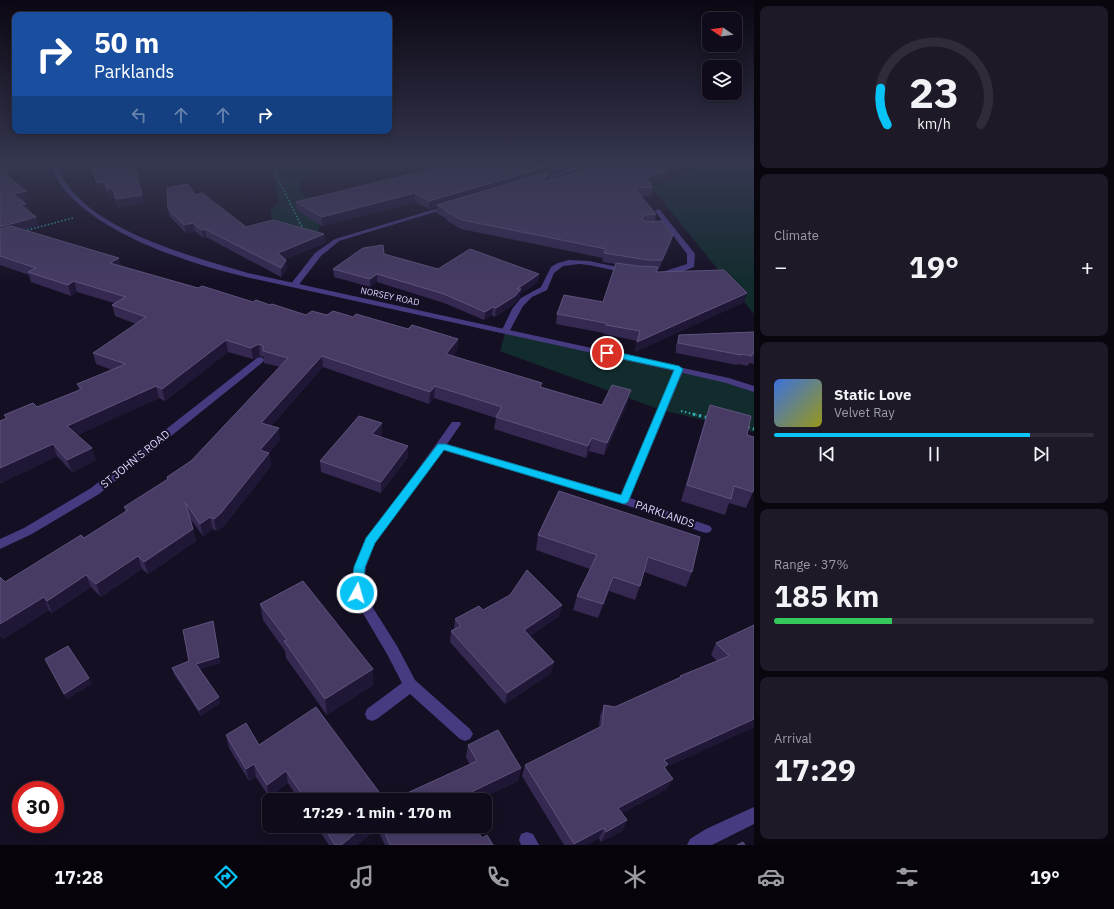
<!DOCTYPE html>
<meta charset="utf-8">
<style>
:root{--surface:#100b1a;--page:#1e1927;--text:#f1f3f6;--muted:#9c9ba2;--line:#302b39;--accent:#08c3f5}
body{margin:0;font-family:"IBM Plex Sans",sans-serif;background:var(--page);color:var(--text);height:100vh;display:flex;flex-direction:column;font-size:15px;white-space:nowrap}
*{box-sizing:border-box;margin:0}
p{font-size:13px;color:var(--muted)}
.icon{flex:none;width:22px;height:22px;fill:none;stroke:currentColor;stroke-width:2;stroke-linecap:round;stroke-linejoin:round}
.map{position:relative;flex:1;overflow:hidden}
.sheet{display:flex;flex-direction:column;gap:6px;padding:6px;background:#09060e;width:360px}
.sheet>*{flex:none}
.top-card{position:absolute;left:12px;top:12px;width:380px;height:122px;border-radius:8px;box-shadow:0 2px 10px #0003,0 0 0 1px var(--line);background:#1a4fa0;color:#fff;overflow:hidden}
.needle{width:26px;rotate:283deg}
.buttons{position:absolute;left:702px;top:12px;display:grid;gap:8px}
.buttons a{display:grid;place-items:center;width:40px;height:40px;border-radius:8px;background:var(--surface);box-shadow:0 2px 10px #0003,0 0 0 1px var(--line);font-size:20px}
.speed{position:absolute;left:12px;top:781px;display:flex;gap:8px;font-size:20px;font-weight:700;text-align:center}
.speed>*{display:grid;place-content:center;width:52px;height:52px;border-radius:50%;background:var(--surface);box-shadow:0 2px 10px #0003,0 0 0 1px var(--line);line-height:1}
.speed .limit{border:6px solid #d22;background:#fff;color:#111}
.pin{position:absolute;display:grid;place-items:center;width:34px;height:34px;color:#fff;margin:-17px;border:2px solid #fff;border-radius:50%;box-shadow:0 1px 4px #0007}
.me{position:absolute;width:44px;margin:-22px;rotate:6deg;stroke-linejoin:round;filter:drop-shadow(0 0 3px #0008)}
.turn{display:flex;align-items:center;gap:14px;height:84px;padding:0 16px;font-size:18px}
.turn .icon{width:52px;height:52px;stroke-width:2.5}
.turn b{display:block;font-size:28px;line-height:34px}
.lanes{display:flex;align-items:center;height:38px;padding:0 16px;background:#0003;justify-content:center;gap:20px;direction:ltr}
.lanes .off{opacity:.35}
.big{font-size:30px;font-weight:700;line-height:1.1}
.sheet .card{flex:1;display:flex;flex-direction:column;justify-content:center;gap:6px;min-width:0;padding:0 14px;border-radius:8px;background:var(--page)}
.sheet .dial{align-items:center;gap:0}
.dial svg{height:104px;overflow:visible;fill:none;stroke:var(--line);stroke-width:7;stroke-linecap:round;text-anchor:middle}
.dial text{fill:var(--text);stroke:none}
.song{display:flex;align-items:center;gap:12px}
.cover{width:48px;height:48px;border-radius:6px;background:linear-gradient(135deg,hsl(220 70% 55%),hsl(60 70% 35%))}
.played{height:4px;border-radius:2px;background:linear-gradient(90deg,var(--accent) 80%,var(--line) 80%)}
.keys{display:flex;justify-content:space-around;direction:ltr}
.heat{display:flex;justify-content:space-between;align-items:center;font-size:22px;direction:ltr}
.charge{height:6px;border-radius:3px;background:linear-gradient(90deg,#34c759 37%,var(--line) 0)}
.trip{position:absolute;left:262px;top:793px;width:230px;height:40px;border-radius:8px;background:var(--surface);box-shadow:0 2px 10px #0003,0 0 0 1px var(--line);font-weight:700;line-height:40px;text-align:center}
.dock{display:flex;height:64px;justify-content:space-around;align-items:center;background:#06040a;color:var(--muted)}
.dock .icon{width:28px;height:28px}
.dock .on{color:var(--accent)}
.dock b{font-size:18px;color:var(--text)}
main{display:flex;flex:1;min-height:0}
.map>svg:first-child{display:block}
</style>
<main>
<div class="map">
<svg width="754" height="845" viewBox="0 0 754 845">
<rect width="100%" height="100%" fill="#150f23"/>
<path fill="#122b2d" d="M 236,165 L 345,165 L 301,180 L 300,189 L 320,220 L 319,230 L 316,241 L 271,218 L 271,210 L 279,202 L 274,179 L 259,168 Z
M 676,165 L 754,165 L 754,314 L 651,187 L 695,170 Z
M 506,330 L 754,389 L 754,432 L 661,410 L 500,351 Z"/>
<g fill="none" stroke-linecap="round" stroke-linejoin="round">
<path stroke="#33acb2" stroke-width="1.5" stroke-dasharray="1.5 2" stroke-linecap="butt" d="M 274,165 L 274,171 L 304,231
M 24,231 L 73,218"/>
<path stroke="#33acb2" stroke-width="2" stroke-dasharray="1.5 2.5" stroke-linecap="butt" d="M 681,411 L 697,415"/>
<path stroke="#33acb2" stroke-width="3" stroke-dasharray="2.5 3.5" stroke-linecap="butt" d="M 693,414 L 709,418
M 747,427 L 754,429"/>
<path fill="#463b81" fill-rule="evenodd" d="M 583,165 L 591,165 L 541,181 L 536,180 Z
M 446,206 L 451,207 L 339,241 L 321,256 L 297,287 L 291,287 L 290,285 L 315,253 L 335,239 Z
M 658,209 L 660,210 L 695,254 L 694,267 C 685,270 668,280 659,273 L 687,264 L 687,254 L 655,211 Z
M 569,260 L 589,261 L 627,269 L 631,271 L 627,273 L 589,265 L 579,264 L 563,266 L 554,273 L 547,290 L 532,297 L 523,306 L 509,332 L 503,332 L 502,330 L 512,309 L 521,298 L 541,287 L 551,267 L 558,263 Z
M 260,357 L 263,358 L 264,360 L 263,362 L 99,494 L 32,534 L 0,549 L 0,539 L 24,528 L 91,488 L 257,358 Z
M 679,366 L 684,369 L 630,498 L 710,526 L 712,529 L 710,532 L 706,533 L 702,532 L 620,503 L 443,450 L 375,543 L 366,567 L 363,592 L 397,646 L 415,680 L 470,729 L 473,734 L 470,739 L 465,741 L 460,739 L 410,694 L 377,719 L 372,721 L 367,719 L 365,714 L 367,709 L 402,683 L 387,654 L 351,593 L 354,567 L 366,538 L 406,486 L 452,422 L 460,422 L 461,424 L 447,444 L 621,495 L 674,369 Z
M 754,807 L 754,824 L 712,845 L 687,845 L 690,839 L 706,829 Z
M 527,832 L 533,834 L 539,845 L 521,845 L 519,840 L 521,834 Z"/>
<path fill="#463b81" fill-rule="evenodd" d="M 50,165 L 56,165 C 60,172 63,180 68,186 C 102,233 194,257 248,273 L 729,378 L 754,386 L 754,392 L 726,383 L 679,372 L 246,277 C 188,263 103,236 64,189 C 58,182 54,173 50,165 Z"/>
</g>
<path fill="#352951" d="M 0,165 L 10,177 L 26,191 L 29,199 L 22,200 L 26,204 L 29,211 L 39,225 L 23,230 L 121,266 L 198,288 L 253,302 L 270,305 L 306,315 L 327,315 L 353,317 L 458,339 L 457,350 L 453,356 L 542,387 L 602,405 L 628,402 L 604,455 L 589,451 L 586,458 L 494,429 L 496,418 L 434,398 L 429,404 L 323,367 L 271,426 L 280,440 L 269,453 L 271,466 L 224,526 L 216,531 L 213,529 L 203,536 L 189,517 L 196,541 L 148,574 L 142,569 L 101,597 L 91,587 L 52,613 L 49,610 L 3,639 L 0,635 L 0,577 L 5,582 L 84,538 L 125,512 L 124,507 L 167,480 L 167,477 L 191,461 L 280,367 L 264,363 L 264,357 L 260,356 L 253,359 L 228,352 L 165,401 L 159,398 L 77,435 L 96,460 L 72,472 L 57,456 L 1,483 L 0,482 L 0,421 L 6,419 L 4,415 L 37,407 L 79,390 L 77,384 L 112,370 L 96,364 L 93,353 L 136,324 L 115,316 L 112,305 L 114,303 L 77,292 L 71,296 L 31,282 L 29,275 L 0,265 Z
M 83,165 L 134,165 L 144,203 L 118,207 L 114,197 L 110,197 L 106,190 L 99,191 L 91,168 L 85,169 Z
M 450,165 L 563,165 L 557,171 L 551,173 L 550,179 L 548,181 L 666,178 L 650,184 L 653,187 L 651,196 L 641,196 L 656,214 L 655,221 L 671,244 L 659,269 L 658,269 L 657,272 L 744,302 L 635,352 L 637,341 L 604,334 L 604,333 L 556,324 L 557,314 L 603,302 L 616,264 L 602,262 L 603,258 L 461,229 L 446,220 L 446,218 L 436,213 L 437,207 L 429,209 L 415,202 L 322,226 L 297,210 L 296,202 L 418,174 Z
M 195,195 L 246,227 L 324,234 L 325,243 L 285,259 L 287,268 L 281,277 L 206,237 L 203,238 L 195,231 L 186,233 L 170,217 L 168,209 Z
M 384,254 L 438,269 L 539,274 L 538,282 L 520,294 L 520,297 L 514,304 L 495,317 L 492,315 L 484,320 L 444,303 L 377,282 L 370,287 L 334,277 L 333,269 Z
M 754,332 L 754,364 L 749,363 L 748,366 L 738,364 L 737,365 L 676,353 L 676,345 L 679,335 Z
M 710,405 L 747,435 L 753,492 L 746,508 L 729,503 L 725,515 L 681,501 L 705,420 Z
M 382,434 L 380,437 L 408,457 L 381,493 L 321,472 L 320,461 Z
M 559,491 L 692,572 L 686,587 L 644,572 L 640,586 L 635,600 L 609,591 L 598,618 L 573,610 L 577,596 L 590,569 L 536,550 L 538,535 Z
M 260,604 L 373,685 L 327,715 L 286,658 L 285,651 L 263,620 Z
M 562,605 L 559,616 L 530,636 L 554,662 L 551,673 L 505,704 L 450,642 L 451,631 L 454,629 L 455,619 L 483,610 Z
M 754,625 L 754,727 L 666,767 L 666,769 L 667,789 L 622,813 L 627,820 L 622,831 L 601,842 L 599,838 L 586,845 L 564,845 L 522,776 L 525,765 L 599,727 L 600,716 L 604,705 L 615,707 L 679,678 L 680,676 L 717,661 L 711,655 L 716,643 Z
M 214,627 L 220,663 L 199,669 L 220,703 L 201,716 L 174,674 L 172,668 L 189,661 Z
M 226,735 L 259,745 L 385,800 L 299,800 L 288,783 L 269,797 L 256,777 L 249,781 L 229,748 Z
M 468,745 L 521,768 L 518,781 L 478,800 L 392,800 L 470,765 L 466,757 Z
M 316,826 L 475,826 L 482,838 L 493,845 L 385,845 L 377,829 L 357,845 L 329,845 Z"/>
<path fill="#201737" d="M 83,165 L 90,165 L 91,168 L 85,169 Z
M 553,165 L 563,165 L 557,171 L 551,173 L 550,179 L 539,192 L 437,205 L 437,207 L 429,209 L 429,201 Z
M 668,170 L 666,178 L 644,186 L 646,178 Z
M 8,172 L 11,180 L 4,173 Z
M 104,182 L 106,190 L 99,191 L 97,183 Z
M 113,188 L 114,197 L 110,197 L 108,189 Z
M 26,191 L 29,199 L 16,202 L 13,194 Z
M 415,193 L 415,202 L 322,226 L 322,217 Z
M 142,195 L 144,203 L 118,207 L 116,199 Z
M 26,204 L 29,212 L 21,205 Z
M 646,215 L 644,224 L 643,218 Z
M 36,217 L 39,225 L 0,236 L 0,227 Z
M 193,223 L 195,231 L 186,233 L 184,225 Z
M 205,229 L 206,237 L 203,238 L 202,230 Z
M 324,234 L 325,243 L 278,262 L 278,253 Z
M 673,235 L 671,244 L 659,269 L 662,260 Z
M 119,258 L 122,269 L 110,263 Z
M 286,260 L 287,268 L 281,277 L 281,268 Z
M 377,274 L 377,282 L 370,287 L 370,279 Z
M 539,274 L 538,282 L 520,294 L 520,297 L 514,304 L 495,317 L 496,308 L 517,289 Z
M 74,281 L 77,292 L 71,296 L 68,285 Z
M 747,293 L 744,302 L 635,352 L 637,342 Z
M 493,307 L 492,315 L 484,320 L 485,312 Z
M 458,339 L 457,350 L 445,366 L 446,354 Z
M 226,340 L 228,352 L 165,401 L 162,389 Z
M 259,344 L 260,356 L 253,359 L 251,348 Z
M 322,356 L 323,367 L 263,435 L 261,423 Z
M 156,386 L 159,398 L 71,438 L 67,426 Z
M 435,386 L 434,398 L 429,404 L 430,392 Z
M 631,390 L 628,402 L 604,455 L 607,443 Z
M 382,423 L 382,434 L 373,445 L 372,434 Z
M 279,428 L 280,440 L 261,462 L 260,450 Z
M 592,438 L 589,451 L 586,458 L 588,446 Z
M 53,444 L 57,456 L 1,483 L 0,481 L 0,468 Z
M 408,446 L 408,457 L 381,493 L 381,482 Z
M 92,448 L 96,460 L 72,472 L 67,460 Z
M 269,453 L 271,466 L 224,526 L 216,531 L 214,519 Z
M 210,517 L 213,529 L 203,536 L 200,524 Z
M 193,529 L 196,541 L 148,574 L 144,562 Z
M 138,556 L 142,569 L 101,597 L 96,584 Z
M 86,575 L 91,587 L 52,613 L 47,601 Z
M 613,577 L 609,591 L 598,618 L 603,604 Z
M 44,597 L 49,610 L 3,639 L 0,634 L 0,624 Z
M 562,605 L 559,616 L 522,642 L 524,630 Z
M 213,621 L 220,663 L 197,670 L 196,664 Z
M 554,662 L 551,673 L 505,704 L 507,693 Z
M 373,669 L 373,685 L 327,715 L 325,699 Z
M 89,678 L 92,684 L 66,700 L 64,694 Z
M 219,697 L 220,703 L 201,716 L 199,710 Z
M 754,719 L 754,727 L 666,767 L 662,775 L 664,760 Z
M 254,764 L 256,777 L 249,781 L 246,769 Z
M 521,768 L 518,781 L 478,800 L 460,800 L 461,797 Z
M 286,771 L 288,783 L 269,797 L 267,785 Z
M 673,779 L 667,789 L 613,818 L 618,808 Z
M 627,820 L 622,831 L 601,842 L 606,832 Z
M 365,826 L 377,826 L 377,829 L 357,845 L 341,845 Z
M 604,828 L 599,838 L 586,845 L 573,845 L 574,844 Z"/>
<path fill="#473b64" stroke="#5e537c" d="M 0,165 L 8,172 L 4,173 L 26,191 L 13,194 L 26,204 L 21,205 L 36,217 L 0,227 Z
M 91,165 L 134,165 L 142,195 L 116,199 L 113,188 L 108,189 L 104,182 L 97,183 Z
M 450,165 L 553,165 L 429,201 L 415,193 L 322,217 L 296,202 L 415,173 L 418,174 Z
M 603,165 L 653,165 L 668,170 L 646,178 L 653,187 L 634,188 L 656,214 L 646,215 L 643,218 L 643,220 L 647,222 L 662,221 L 673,235 L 662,260 L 648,260 L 604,253 L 606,249 L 462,220 L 446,211 L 447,210 L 437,205 L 551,171 L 540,183 Z
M 188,184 L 195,195 L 202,193 L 246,227 L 273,220 L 324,234 L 278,253 L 286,260 L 281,268 L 205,229 L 202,230 L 193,223 L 184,225 L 168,209 L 167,188 Z
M 11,226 L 119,258 L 110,263 L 198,288 L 202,286 L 253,302 L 256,300 L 270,305 L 272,304 L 306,315 L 312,311 L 327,315 L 333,311 L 353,317 L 356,314 L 408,329 L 412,325 L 458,339 L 446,354 L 542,383 L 540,387 L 602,405 L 612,385 L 631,390 L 607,443 L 592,438 L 588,446 L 496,417 L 502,407 L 435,386 L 430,392 L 322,356 L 261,423 L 279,428 L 260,450 L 269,453 L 221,513 L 214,519 L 210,517 L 200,524 L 185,502 L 193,529 L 144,562 L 138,556 L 96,584 L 86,575 L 47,601 L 44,597 L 0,624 L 0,577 L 5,582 L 81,535 L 84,538 L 128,510 L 124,507 L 168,479 L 167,477 L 191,461 L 288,358 L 263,351 L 263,346 L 259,344 L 251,348 L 226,340 L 162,389 L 156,386 L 67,426 L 92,448 L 67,460 L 53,444 L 0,468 L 0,421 L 7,418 L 4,415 L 33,403 L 37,407 L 82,389 L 77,384 L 126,364 L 93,353 L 146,317 L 112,305 L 126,297 L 74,281 L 68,285 L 28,272 L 36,268 L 0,256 L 0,229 Z
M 383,245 L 384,254 L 438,269 L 470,249 L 539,274 L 517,289 L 521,289 L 515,296 L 496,308 L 493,307 L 485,312 L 444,294 L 377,274 L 370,279 L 333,269 L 363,248 Z
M 616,263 L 638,266 L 658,267 L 656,272 L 724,270 L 747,293 L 637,342 L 640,331 L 606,325 L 606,323 L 557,314 L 564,295 L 603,302 Z
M 754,332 L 754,354 L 752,353 L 752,356 L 741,354 L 741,355 L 678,343 L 679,335 Z
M 710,405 L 751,416 L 747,435 L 754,437 L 754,486 L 753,492 L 734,486 L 731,499 L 687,485 Z
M 359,416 L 382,423 L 372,434 L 408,446 L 381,482 L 320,461 Z
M 559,491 L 700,537 L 692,572 L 648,557 L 640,586 L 613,577 L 603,604 L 577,596 L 597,555 L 538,535 Z
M 527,570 L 562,605 L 524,630 L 554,662 L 507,693 L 451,631 L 461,626 L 455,619 L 479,606 L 483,610 L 510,595 Z
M 303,581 L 373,669 L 325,699 L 284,641 L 287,640 L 260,604 Z
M 213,621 L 219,657 L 196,664 L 219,697 L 199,710 L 172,668 L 189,661 L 183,630 Z
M 754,625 L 754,719 L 664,760 L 668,764 L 664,767 L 673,779 L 618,808 L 627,820 L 606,832 L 604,828 L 574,844 L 525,765 L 602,726 L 604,705 L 615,707 L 681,677 L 680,676 L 729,656 L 716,643 Z
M 68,646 L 89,678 L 64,694 L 45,659 Z
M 316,707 L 385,800 L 306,800 L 286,771 L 267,785 L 254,764 L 246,769 L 226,735 L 246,723 L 259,745 Z
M 498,730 L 521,768 L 461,797 L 462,800 L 392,800 L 477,761 L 468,745 Z
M 323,826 L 365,826 L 341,845 L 335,845 Z
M 382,826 L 475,826 L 482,838 L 487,835 L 493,845 L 390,845 Z
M 743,842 L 745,845 L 737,845 Z"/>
<linearGradient id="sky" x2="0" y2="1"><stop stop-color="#0c0813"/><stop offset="0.58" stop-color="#353750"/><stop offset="1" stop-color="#353750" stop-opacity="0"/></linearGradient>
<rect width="754" height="283" fill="url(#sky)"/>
<path fill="#08c3f5" stroke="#057f9f" d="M 607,350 L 679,366 L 683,369 L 628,502 L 624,504 L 444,450 L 375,543 L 365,567 L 363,593 L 361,597 L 357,598 L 353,597 L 351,593 L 354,567 L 366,538 L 438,444 L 445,444 L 621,495 L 674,370 L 604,355 L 603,353 Z"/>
<g text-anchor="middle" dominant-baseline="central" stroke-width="4" stroke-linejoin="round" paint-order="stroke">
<g font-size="9" fill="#dcd3fe" stroke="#150f23">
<text transform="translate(390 296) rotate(12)">NORSEY ROAD</text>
</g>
<g font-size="11" fill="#dcd3fe" stroke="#150f23">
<text transform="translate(135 459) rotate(-39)">ST JOHN'S ROAD</text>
<text transform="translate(665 514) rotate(19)">PARKLANDS</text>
</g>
</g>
</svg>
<div class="buttons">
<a><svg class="needle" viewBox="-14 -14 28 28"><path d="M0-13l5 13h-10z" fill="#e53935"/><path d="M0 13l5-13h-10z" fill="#9c9ba2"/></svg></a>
<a><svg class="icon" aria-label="layers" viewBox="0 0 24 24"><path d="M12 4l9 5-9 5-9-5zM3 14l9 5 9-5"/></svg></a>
</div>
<div class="speed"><div class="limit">30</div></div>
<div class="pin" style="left:607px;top:353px;background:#d93025"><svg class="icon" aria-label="arrive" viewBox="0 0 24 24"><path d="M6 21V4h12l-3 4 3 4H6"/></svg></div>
<svg class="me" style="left:357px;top:593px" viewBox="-20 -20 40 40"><circle r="17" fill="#08c3f5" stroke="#fff" stroke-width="3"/><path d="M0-11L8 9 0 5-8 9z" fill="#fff"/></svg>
<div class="trip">17:29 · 1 min · 170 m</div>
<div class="top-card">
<div class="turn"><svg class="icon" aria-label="right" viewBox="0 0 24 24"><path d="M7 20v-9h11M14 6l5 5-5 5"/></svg><div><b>50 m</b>Parklands</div></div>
<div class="lanes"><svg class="icon off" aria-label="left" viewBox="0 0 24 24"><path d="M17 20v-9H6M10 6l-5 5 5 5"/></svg><svg class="icon off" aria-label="ahead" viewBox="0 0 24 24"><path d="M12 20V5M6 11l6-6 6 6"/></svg><svg class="icon off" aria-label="ahead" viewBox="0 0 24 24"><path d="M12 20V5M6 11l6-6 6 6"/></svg><svg class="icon" aria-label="right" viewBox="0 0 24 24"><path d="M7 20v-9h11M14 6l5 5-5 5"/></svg></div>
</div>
</div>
<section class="sheet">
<div class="card dial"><svg viewBox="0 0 100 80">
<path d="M14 69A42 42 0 1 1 86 69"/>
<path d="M14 69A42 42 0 0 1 9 41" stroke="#08c3f5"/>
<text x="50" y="56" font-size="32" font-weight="700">23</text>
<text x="50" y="72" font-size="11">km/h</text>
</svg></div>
<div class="card"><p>Climate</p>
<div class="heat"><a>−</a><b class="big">19°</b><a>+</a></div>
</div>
<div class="card">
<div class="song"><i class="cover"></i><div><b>Static Love</b><p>Velvet Ray</p></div></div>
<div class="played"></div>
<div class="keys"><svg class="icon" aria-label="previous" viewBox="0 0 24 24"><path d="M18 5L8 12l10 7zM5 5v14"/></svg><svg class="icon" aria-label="pause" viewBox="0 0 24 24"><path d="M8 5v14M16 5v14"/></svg><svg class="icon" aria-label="next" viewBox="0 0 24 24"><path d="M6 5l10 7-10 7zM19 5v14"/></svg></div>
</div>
<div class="card"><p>Range · 37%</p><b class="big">185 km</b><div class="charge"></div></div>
<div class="card"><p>Arrival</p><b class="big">17:29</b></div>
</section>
</main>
<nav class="dock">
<b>17:28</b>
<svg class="icon on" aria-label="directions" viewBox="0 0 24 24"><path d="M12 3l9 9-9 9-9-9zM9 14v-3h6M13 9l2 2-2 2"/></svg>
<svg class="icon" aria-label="music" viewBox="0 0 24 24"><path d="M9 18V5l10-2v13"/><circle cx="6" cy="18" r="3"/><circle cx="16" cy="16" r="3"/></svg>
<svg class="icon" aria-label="phone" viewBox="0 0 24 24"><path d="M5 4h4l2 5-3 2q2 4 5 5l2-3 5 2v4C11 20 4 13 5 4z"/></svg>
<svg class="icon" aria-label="climate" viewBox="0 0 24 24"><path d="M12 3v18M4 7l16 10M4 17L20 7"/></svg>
<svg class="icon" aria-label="car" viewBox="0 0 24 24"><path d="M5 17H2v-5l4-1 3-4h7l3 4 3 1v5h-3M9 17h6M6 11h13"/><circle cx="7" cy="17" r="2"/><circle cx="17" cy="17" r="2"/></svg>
<svg class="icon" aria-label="filters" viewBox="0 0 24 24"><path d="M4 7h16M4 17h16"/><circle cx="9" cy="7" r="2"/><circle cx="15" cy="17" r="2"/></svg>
<b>19°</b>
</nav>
